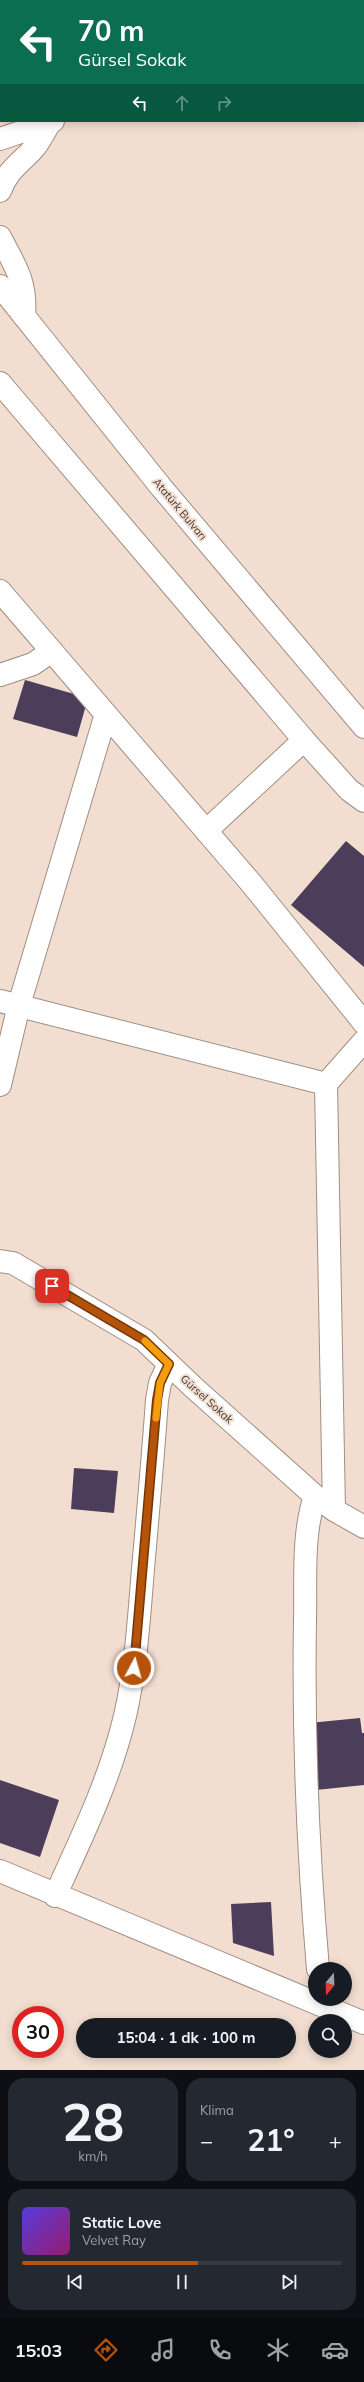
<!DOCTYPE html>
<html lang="tr">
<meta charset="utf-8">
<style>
:root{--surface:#171b24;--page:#242831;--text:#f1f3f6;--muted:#9ea1a6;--line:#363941;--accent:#b45309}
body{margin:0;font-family:Mulish,sans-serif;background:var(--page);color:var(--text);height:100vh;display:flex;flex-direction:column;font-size:15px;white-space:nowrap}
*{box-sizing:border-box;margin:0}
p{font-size:13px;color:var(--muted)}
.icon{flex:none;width:22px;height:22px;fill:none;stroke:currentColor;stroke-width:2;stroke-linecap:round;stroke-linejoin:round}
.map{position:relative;height:2070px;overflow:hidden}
.panel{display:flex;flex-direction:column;gap:8px;padding:8px;background:#0d0f14;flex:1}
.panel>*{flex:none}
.top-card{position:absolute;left:0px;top:0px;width:364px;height:122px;box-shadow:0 2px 10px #0003;background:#0b6e4f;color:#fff;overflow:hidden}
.needle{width:26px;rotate:199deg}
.controls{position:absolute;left:308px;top:1962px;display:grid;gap:8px}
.controls a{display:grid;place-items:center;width:44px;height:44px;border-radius:50%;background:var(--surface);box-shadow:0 2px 10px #0003;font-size:20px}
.speed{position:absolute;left:12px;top:2006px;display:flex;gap:8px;font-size:20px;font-weight:700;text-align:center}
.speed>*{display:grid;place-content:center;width:52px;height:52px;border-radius:50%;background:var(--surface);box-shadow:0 2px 10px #0003;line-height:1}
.speed .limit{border:6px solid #d22;background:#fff;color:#111}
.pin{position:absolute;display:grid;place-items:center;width:34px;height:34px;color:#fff;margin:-17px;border-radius:8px;box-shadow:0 2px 6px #0006}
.me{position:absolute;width:44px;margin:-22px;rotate:6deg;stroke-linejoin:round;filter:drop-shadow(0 0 3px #0008)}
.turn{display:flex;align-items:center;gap:14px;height:84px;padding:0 12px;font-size:18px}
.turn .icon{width:52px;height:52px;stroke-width:2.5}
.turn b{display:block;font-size:28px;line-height:34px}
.lanes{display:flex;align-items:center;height:38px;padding:0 12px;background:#0003;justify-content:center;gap:20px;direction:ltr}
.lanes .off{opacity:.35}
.big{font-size:30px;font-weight:700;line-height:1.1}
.panel .card{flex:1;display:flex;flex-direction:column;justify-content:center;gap:6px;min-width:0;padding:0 14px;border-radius:16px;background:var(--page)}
.panel .dial{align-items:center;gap:0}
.dial b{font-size:52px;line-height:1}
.song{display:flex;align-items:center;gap:12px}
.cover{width:48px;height:48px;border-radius:6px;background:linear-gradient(135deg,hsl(250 70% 55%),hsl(320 70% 35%))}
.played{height:4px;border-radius:2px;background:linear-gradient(90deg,var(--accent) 55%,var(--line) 55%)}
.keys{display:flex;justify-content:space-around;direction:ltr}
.heat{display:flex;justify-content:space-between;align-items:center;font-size:22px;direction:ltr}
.panel .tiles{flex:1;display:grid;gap:8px;grid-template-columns:1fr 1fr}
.card:last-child{grid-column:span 2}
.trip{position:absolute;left:76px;top:2018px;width:220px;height:40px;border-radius:20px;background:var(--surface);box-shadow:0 2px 10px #0003;font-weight:700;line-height:40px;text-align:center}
.tab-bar{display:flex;height:64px;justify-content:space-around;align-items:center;background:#090b0e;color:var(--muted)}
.tab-bar .icon{width:28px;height:28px}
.tab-bar .current{color:var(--accent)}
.tab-bar b{font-size:18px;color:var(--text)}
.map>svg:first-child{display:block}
</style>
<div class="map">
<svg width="364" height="2070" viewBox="0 0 364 2070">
<rect width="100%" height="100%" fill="#f2ded0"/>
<path fill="#4c3e5a" d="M 25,680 L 88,698 L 77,737 L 13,719 Z
M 346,841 L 364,856 L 364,967 L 291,905 Z
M 74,1468 L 118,1471 L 114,1513 L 71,1509 Z
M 360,1718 L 362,1733 L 364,1733 L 364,1785 L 316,1790 L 309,1723 Z
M 0,1780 L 59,1800 L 40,1857 L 0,1843 Z
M 271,1902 L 274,1956 L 233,1943 L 231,1904 Z"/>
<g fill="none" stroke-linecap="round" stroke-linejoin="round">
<defs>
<path id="minor" d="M 0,591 L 251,883 L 364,1023
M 0,675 L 33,664 L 52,651
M 206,831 L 304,740
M 0,1001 L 326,1084 L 334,1510
M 326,1084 L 364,1041
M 0,1085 L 19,1005 L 106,714
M 0,1261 L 13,1263 L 144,1340 L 192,1386 L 315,1496 L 334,1510 L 364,1527
M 315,1496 C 302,1535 306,1580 305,1621 C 303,1738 308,1853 318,1969
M 0,1871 L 364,2023
M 55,1896 C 82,1837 110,1779 125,1716 C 136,1668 139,1618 143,1569 C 148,1513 153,1456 157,1400 L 160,1383 L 169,1364"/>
<path id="secondary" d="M 289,1 L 292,0
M 363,17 L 364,17
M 0,63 L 1,63
M 0,106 L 1,105
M 0,139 L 53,121
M 0,191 C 8,169 20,164 35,147 C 41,139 45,131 50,122
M 0,237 C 15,266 27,282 24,316"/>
<path id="primary" d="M 0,286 L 161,487 L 364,727
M 0,383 L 304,740 L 349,790 L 364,801"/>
</defs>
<use href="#minor" stroke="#a08e81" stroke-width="24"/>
<use href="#secondary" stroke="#a08e81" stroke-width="24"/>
<use href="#primary" stroke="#a08e81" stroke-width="24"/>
<use href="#minor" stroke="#fff" stroke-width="22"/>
<use href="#secondary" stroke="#fff" stroke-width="22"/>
<use href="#primary" stroke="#fff" stroke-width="22"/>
</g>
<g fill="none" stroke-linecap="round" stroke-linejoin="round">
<defs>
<path id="route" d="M 52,1286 L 144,1340 L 169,1364 L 160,1383 L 157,1400 L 134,1668"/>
</defs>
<use href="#route" stroke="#753606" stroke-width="10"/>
<use href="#route" stroke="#b45309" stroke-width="7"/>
<path stroke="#f59e0b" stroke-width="7" d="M 145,1341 L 169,1364 L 160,1383 L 156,1418"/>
</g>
<g text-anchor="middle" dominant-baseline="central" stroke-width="4" stroke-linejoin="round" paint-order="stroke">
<g font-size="11" fill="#423a35" stroke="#f2ded0">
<text transform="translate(180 509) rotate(50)">Atatürk Bulvarı</text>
<text transform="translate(207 1399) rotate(42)">Gürsel Sokak</text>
</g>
</g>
</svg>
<div class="controls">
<a><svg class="needle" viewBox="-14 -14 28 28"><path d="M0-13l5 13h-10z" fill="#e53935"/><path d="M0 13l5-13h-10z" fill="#9ea1a6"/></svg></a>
<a><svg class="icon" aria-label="search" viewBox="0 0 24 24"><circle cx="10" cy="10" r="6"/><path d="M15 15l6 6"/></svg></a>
</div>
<div class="speed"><div class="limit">30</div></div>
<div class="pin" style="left:52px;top:1286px;background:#d93025"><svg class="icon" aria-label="arrive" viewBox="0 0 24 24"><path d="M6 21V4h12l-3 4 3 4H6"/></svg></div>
<svg class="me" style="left:134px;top:1668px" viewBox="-20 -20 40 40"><circle r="17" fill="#b45309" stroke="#fff" stroke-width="3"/><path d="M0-11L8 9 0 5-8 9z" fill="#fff"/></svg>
<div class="trip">15:04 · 1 dk · 100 m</div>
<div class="top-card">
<div class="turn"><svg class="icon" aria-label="left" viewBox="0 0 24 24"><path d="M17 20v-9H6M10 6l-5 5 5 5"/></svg><div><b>70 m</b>Gürsel Sokak</div></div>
<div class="lanes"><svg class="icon" aria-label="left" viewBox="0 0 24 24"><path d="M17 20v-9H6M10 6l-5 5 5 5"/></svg><svg class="icon off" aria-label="ahead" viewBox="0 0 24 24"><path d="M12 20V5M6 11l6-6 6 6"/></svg><svg class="icon off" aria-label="right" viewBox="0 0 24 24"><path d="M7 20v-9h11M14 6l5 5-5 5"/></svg></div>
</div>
</div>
<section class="panel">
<div class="tiles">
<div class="card dial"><b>28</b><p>km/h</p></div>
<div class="card"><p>Klima</p>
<div class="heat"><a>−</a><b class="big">21°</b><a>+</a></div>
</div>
<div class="card">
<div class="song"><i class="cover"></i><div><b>Static Love</b><p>Velvet Ray</p></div></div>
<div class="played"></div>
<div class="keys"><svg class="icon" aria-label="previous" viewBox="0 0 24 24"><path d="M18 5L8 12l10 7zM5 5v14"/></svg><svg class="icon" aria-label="pause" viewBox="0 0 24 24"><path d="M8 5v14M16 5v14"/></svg><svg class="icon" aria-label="next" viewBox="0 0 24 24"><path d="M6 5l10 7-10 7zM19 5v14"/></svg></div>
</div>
</div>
</section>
<nav class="tab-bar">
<b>15:03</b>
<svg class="icon current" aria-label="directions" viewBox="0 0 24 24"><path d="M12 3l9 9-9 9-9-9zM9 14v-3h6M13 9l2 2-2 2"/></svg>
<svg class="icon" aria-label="music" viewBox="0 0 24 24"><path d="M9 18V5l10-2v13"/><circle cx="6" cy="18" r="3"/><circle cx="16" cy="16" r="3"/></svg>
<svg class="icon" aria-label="phone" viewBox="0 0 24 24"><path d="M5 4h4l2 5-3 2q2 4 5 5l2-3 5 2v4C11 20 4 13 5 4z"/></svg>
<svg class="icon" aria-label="climate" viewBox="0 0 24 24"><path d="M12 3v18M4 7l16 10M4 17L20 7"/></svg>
<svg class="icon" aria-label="car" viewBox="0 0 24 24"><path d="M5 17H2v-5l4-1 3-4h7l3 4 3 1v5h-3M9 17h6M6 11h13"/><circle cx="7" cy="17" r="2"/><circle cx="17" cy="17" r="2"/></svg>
</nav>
